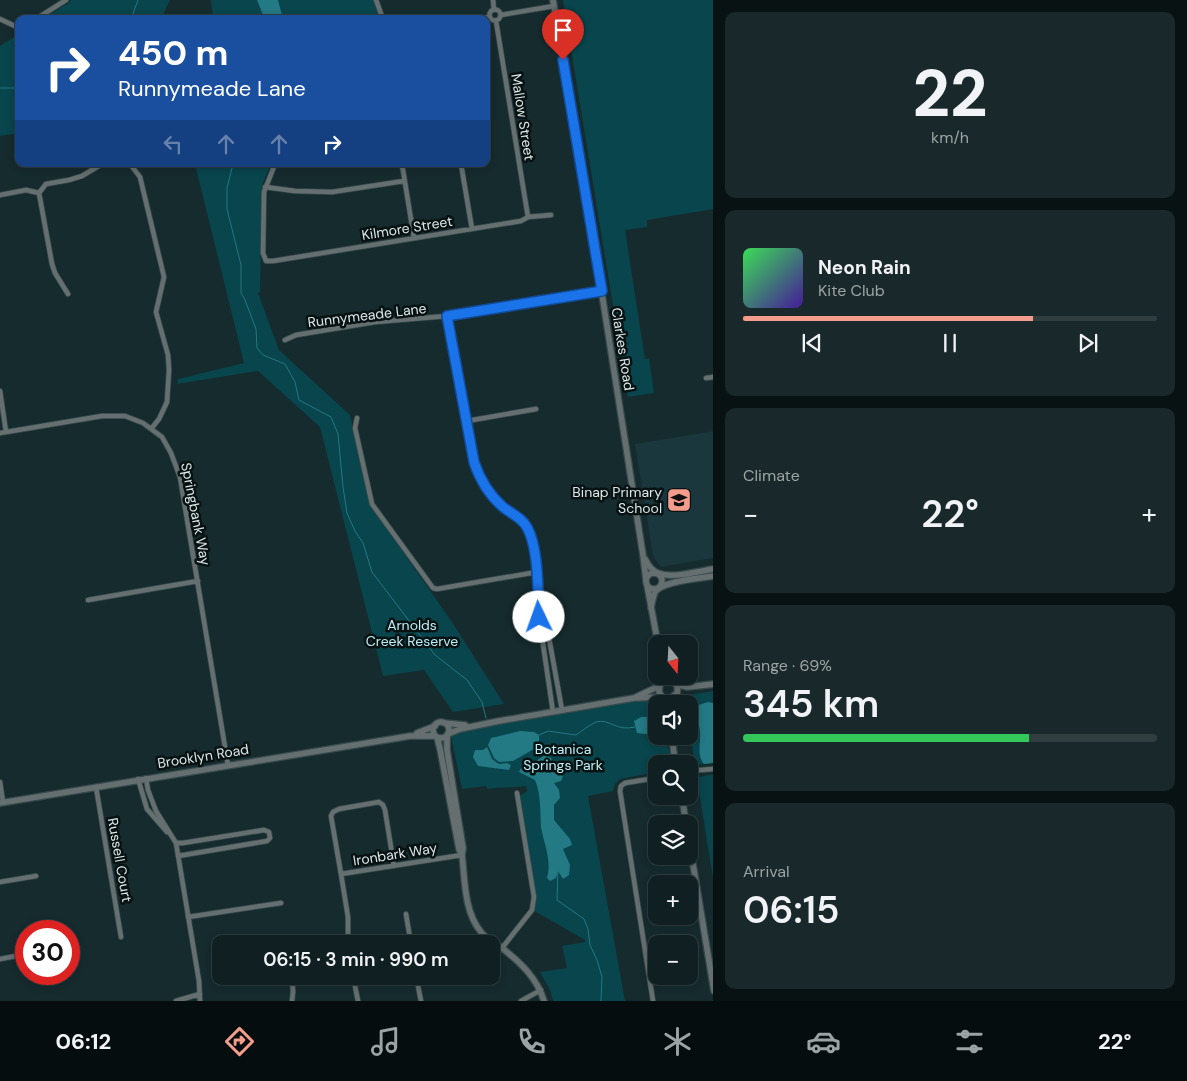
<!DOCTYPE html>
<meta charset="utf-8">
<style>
:root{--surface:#102022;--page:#19282a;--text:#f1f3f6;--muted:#9ca3a5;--line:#303e40;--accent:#f49d8c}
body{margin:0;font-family:"DM Sans",sans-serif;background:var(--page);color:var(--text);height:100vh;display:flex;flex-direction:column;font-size:19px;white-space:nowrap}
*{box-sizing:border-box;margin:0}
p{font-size:16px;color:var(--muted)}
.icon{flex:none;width:28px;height:28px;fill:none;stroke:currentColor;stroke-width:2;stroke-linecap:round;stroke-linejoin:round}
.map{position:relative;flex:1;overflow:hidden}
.side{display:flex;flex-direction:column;gap:12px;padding:12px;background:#091213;width:474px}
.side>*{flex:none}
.banner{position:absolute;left:15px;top:15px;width:475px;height:152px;border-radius:10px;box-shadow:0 2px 8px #0003,0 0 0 1px var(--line);background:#1a4fa0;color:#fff;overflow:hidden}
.needle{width:32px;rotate:162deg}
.controls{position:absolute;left:648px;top:635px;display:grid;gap:10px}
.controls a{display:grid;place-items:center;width:50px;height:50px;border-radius:10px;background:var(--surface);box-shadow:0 2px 8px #0003,0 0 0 1px var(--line);font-size:25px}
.speed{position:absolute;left:15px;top:920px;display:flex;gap:10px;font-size:25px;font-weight:700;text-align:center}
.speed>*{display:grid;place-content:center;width:65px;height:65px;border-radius:50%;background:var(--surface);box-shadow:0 2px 8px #0003,0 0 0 1px var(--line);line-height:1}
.speed .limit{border:8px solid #d22;background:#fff;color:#111}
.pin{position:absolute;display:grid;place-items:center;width:42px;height:42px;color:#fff;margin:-51px -21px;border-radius:50% 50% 50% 0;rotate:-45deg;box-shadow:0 0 5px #0007}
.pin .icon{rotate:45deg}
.me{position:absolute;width:55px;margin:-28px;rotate:357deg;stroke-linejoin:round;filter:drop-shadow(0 0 4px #0008)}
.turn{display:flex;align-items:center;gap:18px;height:105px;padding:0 20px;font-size:22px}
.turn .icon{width:65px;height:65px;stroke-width:2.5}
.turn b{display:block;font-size:35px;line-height:42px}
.lanes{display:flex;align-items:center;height:48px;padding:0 20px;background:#0003;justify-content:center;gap:25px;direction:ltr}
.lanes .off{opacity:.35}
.big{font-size:38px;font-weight:600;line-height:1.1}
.side .widget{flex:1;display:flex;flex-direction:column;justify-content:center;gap:8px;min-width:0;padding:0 18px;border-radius:10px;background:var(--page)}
.side .dial{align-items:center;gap:0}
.dial b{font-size:65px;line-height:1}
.song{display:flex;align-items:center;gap:15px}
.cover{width:60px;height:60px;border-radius:8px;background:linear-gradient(135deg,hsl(130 70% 55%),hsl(260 70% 35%))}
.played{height:5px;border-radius:2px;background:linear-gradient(90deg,var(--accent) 70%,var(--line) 70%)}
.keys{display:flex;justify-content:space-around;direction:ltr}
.heat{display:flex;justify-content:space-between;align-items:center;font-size:28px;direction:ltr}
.charge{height:8px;border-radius:4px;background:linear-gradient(90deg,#34c759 69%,var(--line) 0)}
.trip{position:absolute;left:212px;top:935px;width:288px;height:50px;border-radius:10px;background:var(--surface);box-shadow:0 2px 8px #0003,0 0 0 1px var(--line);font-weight:600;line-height:50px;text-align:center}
.tab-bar{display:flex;height:80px;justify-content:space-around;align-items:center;background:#060d0e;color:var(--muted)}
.tab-bar .icon{width:35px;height:35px}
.tab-bar .current{color:var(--accent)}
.tab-bar b{font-size:22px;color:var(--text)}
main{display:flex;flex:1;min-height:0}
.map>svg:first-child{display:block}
</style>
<main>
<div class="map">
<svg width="714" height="1001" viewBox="0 0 714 1001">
<rect width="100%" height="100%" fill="#162b2e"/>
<path fill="#19373c" d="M 714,431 L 713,558 L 661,567 L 653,556 L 635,444 Z"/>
<path fill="#08454c" d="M 71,0 L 170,0 L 161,19 L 43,19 L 70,2 Z
M 211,0 L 373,0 L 381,19 L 213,19 Z
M 563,0 L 713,0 L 713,209 L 647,220 L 647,227 L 625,230 L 645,359 L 649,358 L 654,393 L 628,397 Z
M 19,34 L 19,133 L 0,136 L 0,46 Z
M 195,164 L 271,164 L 262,185 L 260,292 L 258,293 L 279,350 L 350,415 L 370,505 L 452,622 L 504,704 L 453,712 L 424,670 L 383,676 L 320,427 L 258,371 L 177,384 L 178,379 L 244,363 Z
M 713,691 L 713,763 L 697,765 L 695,764 L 689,728 L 689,704 L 685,704 L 684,696 Z
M 650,696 L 656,714 L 656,736 L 664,736 L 673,761 L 671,764 L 656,764 L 656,772 L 620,779 L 615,784 L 613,791 L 588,796 L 625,1001 L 553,1001 L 550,990 L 540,972 L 567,968 L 562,946 L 585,942 L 585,940 L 531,909 L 536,896 L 520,796 L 527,791 L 526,786 C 512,788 501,787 487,789 L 486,786 L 462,789 L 451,736 L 457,730 Z
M 713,774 L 713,878 L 697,779 L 699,777 Z"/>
<path fill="#237984" d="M 257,0 L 278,0 L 283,19 L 272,19 L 271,15 L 263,15 Z
M 708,702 L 713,703 L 713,763 L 704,764 C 695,754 703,738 699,726 L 689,725 L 689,708 Z
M 641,717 L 650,717 L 654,719 L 655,730 L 646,734 L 637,733 L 634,721 Z
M 520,731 L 534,732 L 539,735 L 539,746 L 513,761 L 499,762 L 494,758 L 488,745 L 491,738 Z
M 487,747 L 492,759 L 499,764 L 507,763 L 511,765 L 509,770 L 478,766 L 473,757 L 475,750 L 483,750 Z
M 545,755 L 551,758 L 556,771 L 563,776 L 561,781 L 554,783 L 559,790 L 560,798 L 554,805 L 554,820 L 570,839 L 572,845 L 563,849 L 570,865 L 569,875 L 563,879 L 558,871 L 556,878 L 550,881 L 547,878 C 552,860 544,845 541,827 C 540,811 541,794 535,780 L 519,772 L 522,766 L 536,761 Z"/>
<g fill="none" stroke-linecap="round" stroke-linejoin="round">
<path stroke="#237984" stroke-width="1" d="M 131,19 L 138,0
M 0,88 L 19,88
M 233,164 L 227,188 L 227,209 L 241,265 L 241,293 L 245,300 L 256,329 L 257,348 L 263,355 L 285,364 L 295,382 L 299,400 L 331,417 L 338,434 L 343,487 L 347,513 L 355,531 L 363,543 L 372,572 L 435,655 L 467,680 L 482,702 L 486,718
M 539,735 L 548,731 L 576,735 C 582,731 589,725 596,722 C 609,718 616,732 635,727
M 558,870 L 557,900 L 584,919 L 588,929 L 590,945 L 597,960 L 602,977 L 601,1001"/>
<defs>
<path id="minor" d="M 376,0 L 383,19
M 493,0 L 494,10
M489.5 15a5.5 5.5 0 1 1 11 0a5.5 5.5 0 1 1-11 0Z
M 501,15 L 554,6
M 0,19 L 19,28
M 36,19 L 66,0
M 477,19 L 490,17
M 496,21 L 528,217
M 130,164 L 140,177 L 164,277 L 156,312 L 168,355 L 169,370 L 167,402 L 159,419 L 151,429
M 275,164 L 264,192 L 263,253 L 266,261 L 273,261 L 521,221 L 528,217 L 551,215
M 402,164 L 414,238
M 461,164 L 472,229
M 265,187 L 295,191 L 332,192 L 404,181
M 39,193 L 52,264 L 55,273 L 68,294
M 0,195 L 26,190 L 39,193 L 46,184 L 69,180 L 82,176 L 102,164
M 447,316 L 474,462 C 480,479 488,493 502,505 C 513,516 522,519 530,533 L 562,710
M 285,340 L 296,335 L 375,322 L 447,316 L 602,291
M 706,378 L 714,377
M 0,391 L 6,432
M 357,418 L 355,428 L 372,504 L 433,588 L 437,589 L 537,572
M 467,421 L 536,409
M 0,433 L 102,416 L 125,416 L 143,423 L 162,437 L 171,453 L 180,477 L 228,765
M 537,583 L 539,617 L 553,712
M 88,600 L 198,581
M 689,771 L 714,769
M 146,778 L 148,790 L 156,811 L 176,843 L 199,981 L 200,1001
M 138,779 L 147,809 L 167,832
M 0,782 L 3,802
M 96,787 L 121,937
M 176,843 L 183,843 L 264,830 L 269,832 L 270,838 L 267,841 L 178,856
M 341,874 L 331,816 L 333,812 L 339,809 L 379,802 L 383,805 L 385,810 L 394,866
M 0,882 L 36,876
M 406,914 L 411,944
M 188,917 L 281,903
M 348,944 L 348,917 L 341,874 L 462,855
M 473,944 L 482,934
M 502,948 L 532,910 L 534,897 L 517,793
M 0,959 L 26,954
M 353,976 L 358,1001
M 416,976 L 421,1001
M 176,1001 L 200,994
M 292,1001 L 293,992 L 292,976
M 521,1001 L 541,990
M 653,1001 L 620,791 L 621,786 L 625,783 L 656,778"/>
<path id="tertiary" d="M 553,0 L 582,167 L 643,555 L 646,580
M 645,559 C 648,565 652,571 658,573 C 672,579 699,571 714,569
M646 581a8 8 0 1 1 16 0a8 8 0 1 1-16 0Z
M 647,585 L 658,644
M 651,608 C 652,602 653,597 655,592 C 662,581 700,578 714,576
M 669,676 C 674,682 679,685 677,693 L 670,699 L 663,698 L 659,692 L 660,684 L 666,680 L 674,681
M 676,684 L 687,687 L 714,684
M 636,697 L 659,686
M433 730a8 8 0 1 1 16 0a8 8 0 1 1-16 0Z
M 444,723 L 465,725
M 417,733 L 435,726
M 448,734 L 460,729 L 499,721 L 634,698 L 662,697
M 447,735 L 447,750 L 463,848 L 462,855 C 465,880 464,912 481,932 C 486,939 496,943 502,948 C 521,963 537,978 544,1001
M 672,736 L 674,754 L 679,764
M 437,737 L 440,749 L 459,849 L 462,855
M 682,796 L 686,824
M 0,803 L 410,736 L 435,736
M 689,840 L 714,991"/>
</defs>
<use href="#minor" stroke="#36494c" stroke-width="6"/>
<use href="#tertiary" stroke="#36494c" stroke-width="8"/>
<use href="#minor" stroke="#656f70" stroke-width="4.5"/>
<use href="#tertiary" stroke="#656f70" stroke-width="5.5"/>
</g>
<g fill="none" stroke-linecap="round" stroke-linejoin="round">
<defs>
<path id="route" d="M 539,617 C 538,593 539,541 524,523 C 518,516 509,512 503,507 C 488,494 480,480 474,462 L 447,316 L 602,291 L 563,60"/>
</defs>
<use href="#route" stroke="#114b97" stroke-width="12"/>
<use href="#route" stroke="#1a73e8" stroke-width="9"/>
</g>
<defs>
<symbol id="school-square" viewBox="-11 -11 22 22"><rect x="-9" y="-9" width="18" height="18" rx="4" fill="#f49d8c" stroke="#091213"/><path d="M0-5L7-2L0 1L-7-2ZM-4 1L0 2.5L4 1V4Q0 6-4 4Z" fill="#111"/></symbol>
</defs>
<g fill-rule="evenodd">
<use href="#school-square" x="665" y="486" width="28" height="28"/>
</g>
<g text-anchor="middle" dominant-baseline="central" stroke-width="5" stroke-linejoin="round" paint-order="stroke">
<g font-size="14" fill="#dbe7e9" stroke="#091213">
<text transform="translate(523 117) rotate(81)">Mallow Street</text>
<text transform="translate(407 228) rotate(-9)">Kilmore Street</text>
<text transform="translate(367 315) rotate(-7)">Runnymeade Lane</text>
<text transform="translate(623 349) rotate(81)">Clarkes Road</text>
<text transform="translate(196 514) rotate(79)">Springbank Way</text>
<text transform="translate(203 756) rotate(-9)">Brooklyn Road</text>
<text transform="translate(395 854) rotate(-9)">Ironbark Way</text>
<text transform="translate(120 860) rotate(80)">Russell Court</text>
</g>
<g font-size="14" fill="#dbe7e9" stroke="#091213" text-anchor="end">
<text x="662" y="492">Binap Primary<tspan x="662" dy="16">School</tspan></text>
</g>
<g font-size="14" fill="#bdeff7" stroke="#091213">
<text x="412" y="625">Arnolds<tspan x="412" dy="16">Creek Reserve</tspan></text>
<text x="563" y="749">Botanica<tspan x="563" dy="16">Springs Park</tspan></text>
</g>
</g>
</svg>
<div class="controls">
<a><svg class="needle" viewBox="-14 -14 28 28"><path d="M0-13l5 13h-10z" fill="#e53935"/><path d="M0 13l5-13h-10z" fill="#9ca3a5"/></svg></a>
<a><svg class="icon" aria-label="sound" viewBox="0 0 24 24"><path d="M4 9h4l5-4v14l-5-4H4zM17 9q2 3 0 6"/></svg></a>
<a><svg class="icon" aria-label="search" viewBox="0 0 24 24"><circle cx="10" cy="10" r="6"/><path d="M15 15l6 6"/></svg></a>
<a><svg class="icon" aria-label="layers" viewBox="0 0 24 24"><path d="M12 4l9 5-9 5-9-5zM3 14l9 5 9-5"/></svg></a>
<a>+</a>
<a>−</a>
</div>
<div class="speed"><div class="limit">30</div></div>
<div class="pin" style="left:563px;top:60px;background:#d93025"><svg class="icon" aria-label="arrive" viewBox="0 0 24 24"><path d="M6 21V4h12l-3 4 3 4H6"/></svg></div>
<svg class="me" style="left:539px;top:617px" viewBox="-20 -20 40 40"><circle r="19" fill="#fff"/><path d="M0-13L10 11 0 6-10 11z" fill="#1a73e8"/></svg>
<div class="trip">06:15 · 3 min · 990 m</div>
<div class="banner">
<div class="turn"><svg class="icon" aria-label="right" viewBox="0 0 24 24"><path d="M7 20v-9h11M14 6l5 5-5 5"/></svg><div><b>450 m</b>Runnymeade Lane</div></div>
<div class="lanes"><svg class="icon off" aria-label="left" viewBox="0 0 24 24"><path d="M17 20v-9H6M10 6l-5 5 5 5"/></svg><svg class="icon off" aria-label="ahead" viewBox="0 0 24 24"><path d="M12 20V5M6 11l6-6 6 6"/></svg><svg class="icon off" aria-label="ahead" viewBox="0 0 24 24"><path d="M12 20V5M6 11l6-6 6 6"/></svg><svg class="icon" aria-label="right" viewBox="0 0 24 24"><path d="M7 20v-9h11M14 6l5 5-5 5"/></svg></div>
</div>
</div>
<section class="side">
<div class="widget dial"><b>22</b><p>km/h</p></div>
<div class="widget">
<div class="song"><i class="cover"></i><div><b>Neon Rain</b><p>Kite Club</p></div></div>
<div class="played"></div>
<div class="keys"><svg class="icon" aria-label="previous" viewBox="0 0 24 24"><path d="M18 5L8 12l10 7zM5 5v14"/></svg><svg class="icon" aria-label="pause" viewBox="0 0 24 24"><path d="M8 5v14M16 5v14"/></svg><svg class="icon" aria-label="next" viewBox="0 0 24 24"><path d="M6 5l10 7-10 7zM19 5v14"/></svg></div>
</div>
<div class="widget"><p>Climate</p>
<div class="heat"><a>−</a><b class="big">22°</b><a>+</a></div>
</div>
<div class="widget"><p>Range · 69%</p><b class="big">345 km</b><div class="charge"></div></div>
<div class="widget"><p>Arrival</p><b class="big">06:15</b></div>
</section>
</main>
<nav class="tab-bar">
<b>06:12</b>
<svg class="icon current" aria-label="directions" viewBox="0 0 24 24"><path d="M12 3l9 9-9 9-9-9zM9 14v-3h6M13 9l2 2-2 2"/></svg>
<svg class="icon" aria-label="music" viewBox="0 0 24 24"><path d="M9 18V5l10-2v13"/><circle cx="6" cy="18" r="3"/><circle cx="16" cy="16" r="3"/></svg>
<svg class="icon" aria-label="phone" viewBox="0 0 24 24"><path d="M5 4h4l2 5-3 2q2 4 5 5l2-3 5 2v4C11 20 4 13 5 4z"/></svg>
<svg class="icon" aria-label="climate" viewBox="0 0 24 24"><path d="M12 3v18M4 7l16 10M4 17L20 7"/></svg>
<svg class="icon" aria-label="car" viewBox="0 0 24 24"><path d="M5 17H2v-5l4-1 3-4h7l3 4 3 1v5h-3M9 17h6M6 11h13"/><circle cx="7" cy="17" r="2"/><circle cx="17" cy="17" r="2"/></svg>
<svg class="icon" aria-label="filters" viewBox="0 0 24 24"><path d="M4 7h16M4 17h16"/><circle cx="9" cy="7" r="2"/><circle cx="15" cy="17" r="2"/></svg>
<b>22°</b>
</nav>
